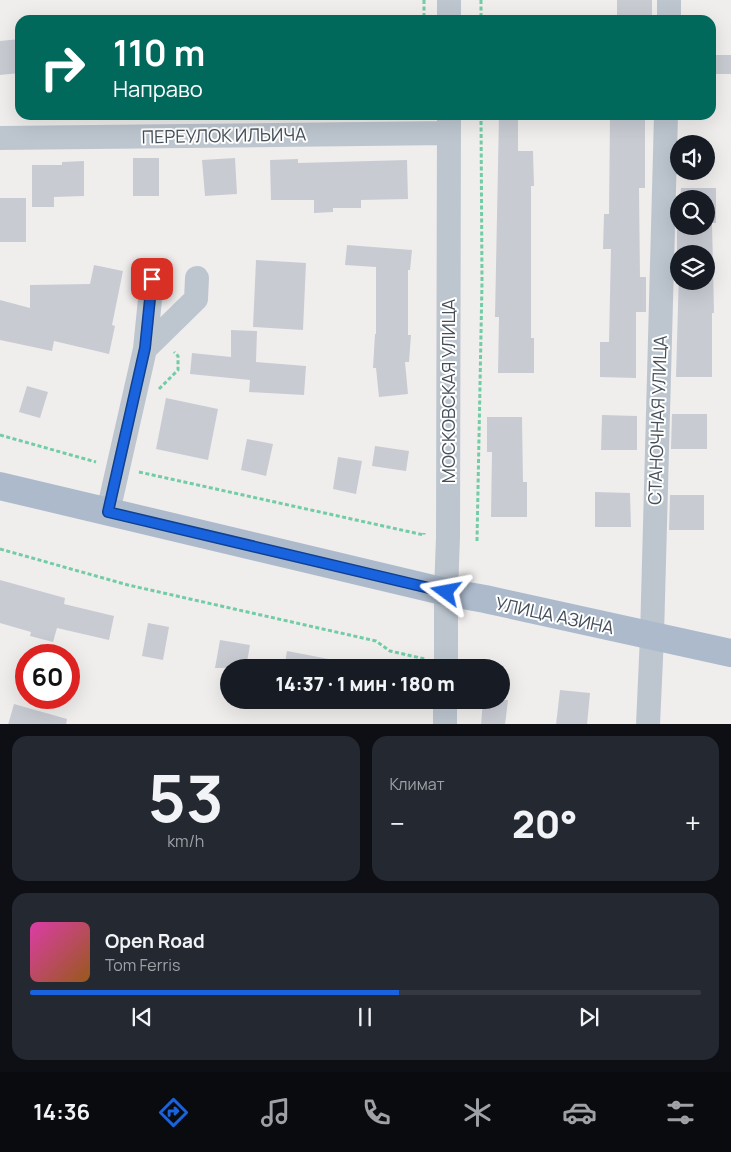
<!DOCTYPE html>
<html lang="ru">
<meta charset="utf-8">
<style>
:root{--surface:#171b24;--page:#242831;--text:#f1f3f6;--muted:#9ea1a6;--line:#363941;--accent:#1963de}
body{margin:0;font-family:Manrope,sans-serif;background:var(--page);color:var(--text);height:100vh;display:flex;flex-direction:column;font-size:19px;white-space:nowrap}
*{box-sizing:border-box;margin:0}
p{font-size:16px;color:var(--muted)}
.icon{flex:none;width:28px;height:28px;fill:none;stroke:currentColor;stroke-width:2;stroke-linecap:round;stroke-linejoin:round}
.map{position:relative;height:724px;overflow:hidden}
.side{display:flex;flex-direction:column;gap:12px;padding:12px;background:#0d0f14;flex:1}
.side>*{flex:none}
.guide{position:absolute;left:15px;top:15px;width:701px;height:105px;border-radius:15px;box-shadow:0 5px 20px #0002;background:#00695c;color:#fff;overflow:hidden}
.fabs{position:absolute;left:670px;top:135px;display:grid;gap:10px}
.fabs a{display:grid;place-items:center;width:45px;height:45px;border-radius:50%;background:var(--surface);box-shadow:0 5px 20px #0002;font-size:25px}
.speed{position:absolute;left:15px;top:644px;display:flex;gap:10px;font-size:25px;font-weight:700;text-align:center}
.speed>*{display:grid;place-content:center;width:65px;height:65px;border-radius:50%;background:var(--surface);box-shadow:0 5px 20px #0002;line-height:1}
.speed .limit{border:8px solid #d22;background:#fff;color:#111}
.pin{position:absolute;display:grid;place-items:center;width:42px;height:42px;color:#fff;margin:-21px;border-radius:10px;box-shadow:0 2px 8px #0006}
.me{position:absolute;width:55px;margin:-28px;rotate:283deg;stroke-linejoin:round;filter:drop-shadow(0 0 4px #0008)}
.turn{display:flex;align-items:center;gap:18px;height:105px;padding:0 15px;font-size:22px}
.turn .icon{width:65px;height:65px;stroke-width:2.5}
.turn b{display:block;font-size:35px;line-height:42px}
.big{font-size:38px;font-weight:800;line-height:1.1}
.side .widget{flex:1;display:flex;flex-direction:column;justify-content:center;gap:8px;min-width:0;padding:0 18px;border-radius:15px;background:var(--page)}
.side .dial{align-items:center;gap:0}
.dial b{font-size:65px;line-height:1}
.song{display:flex;align-items:center;gap:15px}
.cover{width:60px;height:60px;border-radius:8px;background:linear-gradient(135deg,hsl(320 70% 55%),hsl(30 70% 35%))}
.played{height:5px;border-radius:2px;background:linear-gradient(90deg,var(--accent) 55%,var(--line) 55%)}
.keys{display:flex;justify-content:space-around;direction:ltr}
.heat{display:flex;justify-content:space-between;align-items:center;font-size:28px;direction:ltr}
.side .tiles{flex:1;display:grid;gap:12px;grid-template-columns:1fr 1fr}
.widget:last-child{grid-column:span 2}
.trip{position:absolute;left:220px;top:659px;width:290px;height:50px;border-radius:25px;background:var(--surface);box-shadow:0 5px 20px #0002;font-weight:800;line-height:50px;text-align:center}
.dock{display:flex;height:80px;justify-content:space-around;align-items:center;background:#090b0e;color:var(--muted)}
.dock .icon{width:35px;height:35px}
.dock .on{color:var(--accent)}
.dock b{font-size:22px;color:var(--text)}
.map>svg:first-child{display:block}
</style>
<div class="map">
<svg width="731" height="725" viewBox="0 0 731 725">
<rect width="100%" height="100%" fill="#f0eded"/>
<path fill="#c9cbd3" d="M 617,0 L 652,0 L 652,20 L 617,20 Z
M 20,39 L 20,73 L 0,75 L 0,41 Z
M 711,55 L 731,55 L 731,74 L 711,74 Z
M 499,115 L 518,115 L 518,151 L 533,151 L 534,186 L 531,186 L 531,338 L 534,338 L 534,373 L 498,373 L 499,317 L 495,317 Z
M 610,115 L 645,115 L 645,188 L 639,188 L 640,277 L 646,277 L 646,312 L 636,312 L 636,378 L 600,377 L 600,342 L 609,342 L 611,249 L 603,249 L 604,214 L 609,214 Z
M 133,158 L 159,158 L 159,196 L 133,196 Z
M 235,158 L 237,194 L 205,196 L 202,160 Z
M 298,159 L 298,163 L 407,160 L 408,199 L 361,200 L 361,208 L 333,208 L 333,212 L 314,213 L 314,200 L 271,200 L 270,160 Z
M 84,161 L 84,196 L 54,197 L 54,207 L 32,207 L 32,165 L 62,165 L 62,162 Z
M 681,188 L 716,188 L 716,223 L 712,223 L 714,313 L 712,313 L 712,377 L 676,377 L 679,271 L 679,281 L 706,281 L 706,254 L 679,254 L 679,265 L 677,265 L 677,230 L 680,230 L 680,226 L 706,226 L 706,199 L 680,199 Z
M 0,198 L 26,198 L 26,242 L 0,242 Z
M 347,245 L 412,250 L 410,270 L 408,270 L 408,335 L 411,335 L 409,362 L 405,362 L 408,394 L 379,397 L 376,368 L 373,368 L 375,334 L 376,334 L 376,267 L 345,265 Z
M 256,260 L 306,263 L 303,330 L 253,327 Z
M 94,265 L 123,271 L 112,325 L 115,326 L 109,354 L 54,341 L 52,351 L 0,340 L 0,300 L 30,308 L 30,285 L 90,284 Z
M 231,330 L 257,331 L 256,362 L 306,366 L 304,395 L 249,392 L 250,380 L 190,374 L 192,353 L 231,357 Z
M 27,386 L 48,392 L 40,418 L 19,412 Z
M 166,398 L 218,409 L 208,460 L 156,449 Z
M 672,414 L 707,414 L 707,449 L 671,449 Z
M 602,415 L 637,416 L 637,450 L 601,450 Z
M 487,417 L 522,417 L 523,482 L 527,482 L 527,517 L 491,517 L 492,452 L 487,452 Z
M 247,439 L 273,444 L 266,476 L 241,470 Z
M 375,446 L 409,451 L 406,471 L 372,466 Z
M 338,457 L 362,461 L 356,494 L 333,489 Z
M 595,492 L 630,493 L 631,527 L 595,527 Z
M 670,495 L 704,495 L 704,530 L 669,530 Z
M 0,580 L 65,598 L 64,604 L 114,616 L 109,640 L 57,628 L 53,642 L 30,636 L 31,632 L 0,623 Z
M 148,623 L 169,627 L 163,660 L 142,656 Z
M 220,640 L 250,645 L 246,668 L 215,668 Z
M 287,651 L 339,661 L 338,663 L 361,668 L 284,668 Z
M 560,690 L 590,693 L 587,725 L 556,725 Z
M 277,700 L 309,700 L 308,708 L 276,702 Z
M 483,700 L 508,700 L 505,725 L 481,725 Z
M 14,704 L 67,719 L 66,725 L 8,725 Z"/>
<g fill="none" stroke-linecap="round" stroke-linejoin="round">
<path stroke="#72cca5" stroke-width="3" stroke-dasharray="4 2.5" stroke-linecap="butt" d="M 424,0 L 424,20
M 481,0 L 481,20
M 159,389 L 178,370 L 178,356 L 174,352
M 0,435 L 96,462
M 139,472 L 424,535 L 424,533
M 477,541 L 482,282 L 481,115
M 0,549 L 128,585 L 376,641 L 390,651 L 425,659"/>
<path stroke="#bdc6cf" stroke-width="24" d="M 449,20 L 449,0
M 669,20 L 669,0
M 0,138 L 449,133
M 145,349 L 152,279
M 108,512 L 145,349 L 196,299 L 197,278
M 446,668 L 446,592 L 448,537 L 449,115
M 445,725 L 445,700
M 648,725 L 652,636 L 666,115"/>
<path stroke="#acbacc" stroke-width="28" d="M 0,486 L 446,592 L 485,599 L 731,653"/>
</g>
<g fill="none" stroke-linecap="round" stroke-linejoin="round">
<defs>
<path id="route" d="M 152,279 L 145,348 L 108,512 L 446,592"/>
</defs>
<use href="#route" stroke="#104090" stroke-width="12"/>
<use href="#route" stroke="#1963de" stroke-width="9"/>
</g>
<g text-anchor="middle" dominant-baseline="central" stroke-width="4" stroke-linejoin="round" paint-order="stroke">
<g font-size="18" fill="#454f5a" stroke="#fff">
<text transform="translate(224 135) rotate(-1)">ПЕРЕУЛОК ИЛЬИЧА</text>
<text transform="translate(448 391) rotate(-90)">МОСКОВСКАЯ УЛИЦА</text>
<text transform="translate(657 420) rotate(-88)">СТАНОЧНАЯ УЛИЦА</text>
<text transform="translate(555 615) rotate(12)">УЛИЦА АЗИНА</text>
</g>
</g>
</svg>
<div class="fabs">
<a><svg class="icon" aria-label="sound" viewBox="0 0 24 24"><path d="M4 9h4l5-4v14l-5-4H4zM17 9q2 3 0 6"/></svg></a>
<a><svg class="icon" aria-label="search" viewBox="0 0 24 24"><circle cx="10" cy="10" r="6"/><path d="M15 15l6 6"/></svg></a>
<a><svg class="icon" aria-label="layers" viewBox="0 0 24 24"><path d="M12 4l9 5-9 5-9-5zM3 14l9 5 9-5"/></svg></a>
</div>
<div class="speed"><div class="limit">60</div></div>
<div class="pin" style="left:152px;top:279px;background:#d93025"><svg class="icon" aria-label="arrive" viewBox="0 0 24 24"><path d="M6 21V4h12l-3 4 3 4H6"/></svg></div>
<svg class="me" style="left:446px;top:592px" viewBox="-20 -20 40 40"><path d="M0-17L14 15 0 8-14 15z" fill="#1963de" stroke="#fff" stroke-width="4"/></svg>
<div class="trip">14:37 · 1 мин · 180 m</div>
<div class="guide">
<div class="turn"><svg class="icon" aria-label="right" viewBox="0 0 24 24"><path d="M7 20v-9h11M14 6l5 5-5 5"/></svg><div><b>110 m</b>Направо</div></div>
</div>
</div>
<section class="side">
<div class="tiles">
<div class="widget dial"><b>53</b><p>km/h</p></div>
<div class="widget"><p>Климат</p>
<div class="heat"><a>−</a><b class="big">20°</b><a>+</a></div>
</div>
<div class="widget">
<div class="song"><i class="cover"></i><div><b>Open Road</b><p>Tom Ferris</p></div></div>
<div class="played"></div>
<div class="keys"><svg class="icon" aria-label="previous" viewBox="0 0 24 24"><path d="M18 5L8 12l10 7zM5 5v14"/></svg><svg class="icon" aria-label="pause" viewBox="0 0 24 24"><path d="M8 5v14M16 5v14"/></svg><svg class="icon" aria-label="next" viewBox="0 0 24 24"><path d="M6 5l10 7-10 7zM19 5v14"/></svg></div>
</div>
</div>
</section>
<nav class="dock">
<b>14:36</b>
<svg class="icon on" aria-label="directions" viewBox="0 0 24 24"><path d="M12 3l9 9-9 9-9-9zM9 14v-3h6M13 9l2 2-2 2"/></svg>
<svg class="icon" aria-label="music" viewBox="0 0 24 24"><path d="M9 18V5l10-2v13"/><circle cx="6" cy="18" r="3"/><circle cx="16" cy="16" r="3"/></svg>
<svg class="icon" aria-label="phone" viewBox="0 0 24 24"><path d="M5 4h4l2 5-3 2q2 4 5 5l2-3 5 2v4C11 20 4 13 5 4z"/></svg>
<svg class="icon" aria-label="climate" viewBox="0 0 24 24"><path d="M12 3v18M4 7l16 10M4 17L20 7"/></svg>
<svg class="icon" aria-label="car" viewBox="0 0 24 24"><path d="M5 17H2v-5l4-1 3-4h7l3 4 3 1v5h-3M9 17h6M6 11h13"/><circle cx="7" cy="17" r="2"/><circle cx="17" cy="17" r="2"/></svg>
<svg class="icon" aria-label="filters" viewBox="0 0 24 24"><path d="M4 7h16M4 17h16"/><circle cx="9" cy="7" r="2"/><circle cx="15" cy="17" r="2"/></svg>
</nav>
